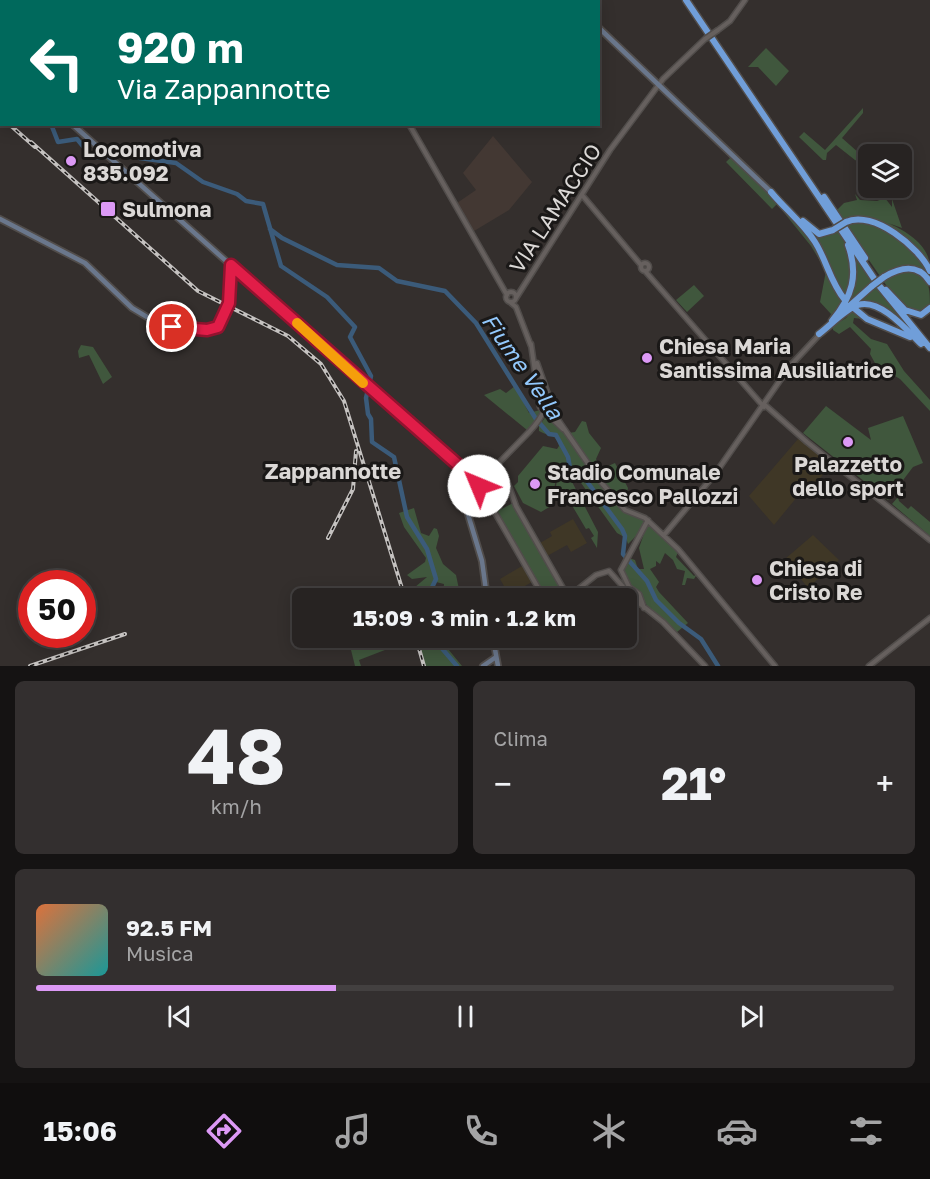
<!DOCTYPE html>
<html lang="it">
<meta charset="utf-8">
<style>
:root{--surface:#272322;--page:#332f2f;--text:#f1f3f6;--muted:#a4a4a5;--line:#434040;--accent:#dc99f5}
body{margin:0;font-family:"Golos Text",sans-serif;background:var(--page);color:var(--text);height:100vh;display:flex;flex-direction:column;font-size:22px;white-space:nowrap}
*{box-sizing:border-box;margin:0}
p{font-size:20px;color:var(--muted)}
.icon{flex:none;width:33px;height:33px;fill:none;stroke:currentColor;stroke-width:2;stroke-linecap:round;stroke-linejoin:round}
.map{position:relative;height:666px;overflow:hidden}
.side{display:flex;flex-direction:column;gap:15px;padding:15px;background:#151313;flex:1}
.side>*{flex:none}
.top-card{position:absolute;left:0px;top:0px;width:600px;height:126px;box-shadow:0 3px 15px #0003,0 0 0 2px var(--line);background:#00695c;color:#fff;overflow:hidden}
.controls{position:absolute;left:858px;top:144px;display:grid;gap:12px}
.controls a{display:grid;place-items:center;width:54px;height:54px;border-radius:9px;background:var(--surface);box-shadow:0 3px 15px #0003,0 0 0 2px var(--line);font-size:30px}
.speed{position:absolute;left:18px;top:570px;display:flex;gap:12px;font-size:30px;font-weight:700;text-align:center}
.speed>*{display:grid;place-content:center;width:78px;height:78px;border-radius:50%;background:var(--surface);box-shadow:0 3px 15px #0003,0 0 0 2px var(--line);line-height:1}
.speed .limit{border:9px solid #d22;background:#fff;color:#111}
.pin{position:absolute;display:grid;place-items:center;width:51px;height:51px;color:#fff;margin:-26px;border:3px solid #fff;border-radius:50%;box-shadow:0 2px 6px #0007}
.me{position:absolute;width:66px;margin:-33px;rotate:315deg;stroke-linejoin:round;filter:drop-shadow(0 0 4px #0008)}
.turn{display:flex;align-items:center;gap:21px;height:126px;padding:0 18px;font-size:27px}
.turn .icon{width:78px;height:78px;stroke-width:2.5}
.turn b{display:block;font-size:42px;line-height:51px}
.big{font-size:45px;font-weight:700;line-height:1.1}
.side .card{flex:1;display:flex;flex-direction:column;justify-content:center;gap:9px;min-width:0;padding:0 21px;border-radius:9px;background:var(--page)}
.side .dial{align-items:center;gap:0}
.dial b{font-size:78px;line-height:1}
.song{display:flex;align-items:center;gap:18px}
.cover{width:72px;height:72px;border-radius:9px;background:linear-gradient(135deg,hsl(20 70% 55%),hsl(180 70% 35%))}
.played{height:6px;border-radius:3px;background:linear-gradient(90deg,var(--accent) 35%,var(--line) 35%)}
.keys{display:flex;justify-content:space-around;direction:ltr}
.heat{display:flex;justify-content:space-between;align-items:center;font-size:33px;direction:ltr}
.side .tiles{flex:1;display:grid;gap:15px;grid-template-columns:1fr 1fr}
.card:last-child{grid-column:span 2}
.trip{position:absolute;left:292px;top:588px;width:345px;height:60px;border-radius:9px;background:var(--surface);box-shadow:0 3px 15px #0003,0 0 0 2px var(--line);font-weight:700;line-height:60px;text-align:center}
.tabs{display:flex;height:96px;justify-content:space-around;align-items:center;background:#100e0e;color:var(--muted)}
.tabs .icon{width:42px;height:42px}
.tabs .current{color:var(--accent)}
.tabs b{font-size:27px;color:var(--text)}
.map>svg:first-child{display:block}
</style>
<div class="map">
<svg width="930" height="666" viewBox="0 0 930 666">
<rect width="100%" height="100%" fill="#342f2d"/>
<path fill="#433833" d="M 493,136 L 532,182 L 509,210 L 474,231 L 457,203 L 476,190 L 463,173 Z"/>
<path fill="#3f3726" d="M 798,439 L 832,463 L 807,495 L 802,491 L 774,525 L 749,496 Z
M 573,519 L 587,543 L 571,552 L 567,545 L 547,556 L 540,543 L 552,536 L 550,532 Z
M 813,535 L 839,560 L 808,588 L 785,559 Z
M 522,566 L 532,582 L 509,595 L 500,579 Z"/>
<path fill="#40573d" d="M 766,48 L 789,71 L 776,86 L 758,67 L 748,67 Z
M 863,108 L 863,113 L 842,138 L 868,161 L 868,166 L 855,160 L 836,145 L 827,153 L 826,160 L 823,160 L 799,137 L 804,132 L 825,150 Z
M 732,156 L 809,235 L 845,301 L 828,321 L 831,314 L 820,302 L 826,271 L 811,246 L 777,204 L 772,209 L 726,162 Z
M 855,194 L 860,200 L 877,201 L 885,198 L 892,207 L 892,199 L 902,228 L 888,223 C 906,231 930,245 930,268 C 917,244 871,206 843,222 L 836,211 L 844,203 L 857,200 Z
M 784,204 L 814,233 L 838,229 L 839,232 C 854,259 853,270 846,300 L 823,253 Z
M 853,220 C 878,217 930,252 930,279 C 917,262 900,265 884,276 L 886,278 L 907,269 C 929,273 930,286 930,305 L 925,311 L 911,312 L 886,285 L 845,225 Z
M 850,248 L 911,329 L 870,304 L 843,309 L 851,294 Z
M 694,285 L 704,296 L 687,312 L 676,300 Z
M 853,309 L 863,319 L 854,318 L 853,323 L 871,339 L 887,344 L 904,371 L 930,400 L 930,411 L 900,379 L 876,365 L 870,354 L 871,349 L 850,327 L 839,334 L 833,330 L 833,326 L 846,318 Z
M 81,345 L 93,347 L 112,377 L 103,384 L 89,355 L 79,358 L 78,351 Z
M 515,386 L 529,413 L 540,410 L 542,413 L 527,430 L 484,395 L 500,389 L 506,393 Z
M 826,406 L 871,440 L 868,428 L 903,416 L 923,463 L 913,467 L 888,500 L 803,433 Z
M 546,416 L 567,435 L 620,508 L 644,520 L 641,531 L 628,544 L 626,538 L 617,533 L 576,476 L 570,478 L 598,532 L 597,548 L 591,538 L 594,536 L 589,528 L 586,529 L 564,492 L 556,487 L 558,468 L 551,506 L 541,512 L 523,503 L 514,486 L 518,482 L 518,476 L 543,446 L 557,449 L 559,446 C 557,433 547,436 539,431 L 539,426 Z
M 582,421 L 586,422 L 589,433 L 601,448 L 596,459 L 601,469 L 615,463 L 628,488 L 624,506 L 599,478 L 568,433 L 575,432 Z
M 491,488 L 490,492 L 498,499 L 498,503 L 495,505 L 498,511 L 513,503 L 565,596 L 545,598 L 486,493 Z
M 898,497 L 899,501 L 908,509 L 911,506 L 930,522 L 930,536 L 892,504 Z
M 414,508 L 421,533 L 429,536 L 434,528 L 437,529 L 439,536 L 436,548 L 443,564 L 456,575 L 460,594 L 454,598 L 436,598 L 438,594 L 443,595 L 444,584 L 436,582 L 426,598 L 413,598 L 408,593 L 427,577 L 412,579 L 407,575 L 425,562 L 426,558 L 404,527 L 399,513 Z
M 648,522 L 678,552 L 676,557 L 694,576 L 697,574 L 694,579 L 687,578 L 685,585 L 682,585 L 685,571 L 677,569 L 673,560 L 665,553 L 660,564 L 656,561 L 656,566 L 650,569 L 659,582 L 656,587 L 659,592 L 688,623 L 677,632 L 649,610 L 641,594 L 629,584 L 623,571 L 629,558 L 635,560 L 638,569 L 644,569 L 639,548 Z
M 348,638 L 358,638 L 355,639 L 357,647 L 383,638 L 416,638 L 359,660 L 361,666 L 355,666 Z
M 418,638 L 439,638 L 462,666 L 425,666 Z"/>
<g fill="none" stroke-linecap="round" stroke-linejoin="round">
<path stroke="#3b5b7a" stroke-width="4.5" d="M 0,94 L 2,94
M 35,124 L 38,124
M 51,124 L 58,142 L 77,139 L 92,157 L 100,157 L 126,145 L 140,158 L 176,163 L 203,182 L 237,194 L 246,201 L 263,204 L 281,266 L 327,297 L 355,327 L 350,337 L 371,376 L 366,398 L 368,414 L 371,419 L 372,442 L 394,457 L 407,517 L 427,549 L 436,579 L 427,598
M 270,229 L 282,238 L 337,265 L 379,268 L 397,281 L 445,291 L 476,323 L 536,419 L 549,434 L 556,435 L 568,457 L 570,468 L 580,472 L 622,529 L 625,536 L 623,554 L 647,581 L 656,600 L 679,623 L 701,639 L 718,666
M 433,638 L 457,666"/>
<defs>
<path id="tertiary" d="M 41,0 L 42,2
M 337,0 L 338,2
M 213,2 L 215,0
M 718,30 L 730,21 L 745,0
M 409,124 L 507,295
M 582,195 L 641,265
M641 267a4 4 0 1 1 8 0a4 4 0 1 1-8 0Z
M 645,271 L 764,407
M506 297a5 5 0 1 1 10 0a5 5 0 1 1-10 0Z
M 516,298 L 610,150 L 663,79 L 705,39
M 510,302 L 516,307 L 531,346
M 531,344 L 540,407 L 563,429
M 537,363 L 556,417 L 600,481 L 625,510 L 645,518 L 678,549 L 775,666
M 765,405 L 807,442 L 930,540
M 481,481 L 529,432
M 486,483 L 491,484 L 503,479 L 507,481 L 516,506 L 568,597
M 486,497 L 544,598
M 664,535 L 715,474 L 790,366 L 819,335
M 567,598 L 596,575 L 609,571 L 634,599 L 663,622 L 705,666
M 644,608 L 639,594 L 629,587 L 621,570 L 648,520
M 869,666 L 930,618"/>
<path id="secondary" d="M 558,0 L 560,2
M 598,27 L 771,192
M 0,61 L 2,62
M 72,124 L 478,485
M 0,219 L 85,263 L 132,308 L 147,317 L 172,326 L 214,329 L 218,327 L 225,312
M 229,303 L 231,265
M478 484a4 4 0 1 1 8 0a4 4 0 1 1-8 0Z
M 481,488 L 486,497 L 467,511 L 482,561 L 487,598
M 493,638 L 498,666
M 483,666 L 496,657"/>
<path id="trunk" d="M 686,0 L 877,283 L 930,348
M 771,192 C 785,209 803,223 815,242 C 827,261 830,282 845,300
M 824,197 L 865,258
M 803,221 L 819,234 L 833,230
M 846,222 C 873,209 920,248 930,271
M 884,277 C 901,267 918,263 930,282
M 886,290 L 905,310 L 921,315 L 930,308
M 846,309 L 872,286
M 855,309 L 867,319 L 910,337
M 832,321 C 852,297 859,275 848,245
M 819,334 C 831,325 844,310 858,305 C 880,298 907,330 921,344"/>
</defs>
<use href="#tertiary" stroke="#514d4b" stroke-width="7"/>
<use href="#secondary" stroke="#514d4b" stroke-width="8"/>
<use href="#trunk" stroke="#514d4b" stroke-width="9"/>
<use href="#tertiary" stroke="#66605e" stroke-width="4"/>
<use href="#secondary" stroke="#6a778c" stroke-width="4.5"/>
<use href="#trunk" stroke="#709ed9" stroke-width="6"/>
<defs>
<path id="rail" d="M 0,117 L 2,118
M 9,124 L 35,147
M 31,142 L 198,291 L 288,336 L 321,364 L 344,401 L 405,598
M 328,538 L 353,489 L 356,451
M 416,638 L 424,666
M 30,666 L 125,634"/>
</defs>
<use href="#rail" stroke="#c5c2c0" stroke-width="4"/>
<use href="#rail" stroke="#1a1817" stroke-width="1.5" stroke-dasharray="4.5" stroke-linecap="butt"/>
<defs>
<path id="tertiary-bridge" d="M 705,39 L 718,30
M 529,432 C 544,416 549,406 543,383"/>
<path id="secondary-bridge" d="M 225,312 L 229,303"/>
<path id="trunk-bridge" d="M 833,230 L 846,222
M 872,286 L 884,277"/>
</defs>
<use href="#tertiary-bridge" stroke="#514d4b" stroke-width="7" stroke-linecap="butt"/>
<use href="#secondary-bridge" stroke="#514d4b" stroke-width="8" stroke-linecap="butt"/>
<use href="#trunk-bridge" stroke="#514d4b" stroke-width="9" stroke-linecap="butt"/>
<use href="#tertiary-bridge" stroke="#66605e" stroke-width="4"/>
<use href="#secondary-bridge" stroke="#6a778c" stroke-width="4.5"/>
<use href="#trunk-bridge" stroke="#709ed9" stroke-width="6"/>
</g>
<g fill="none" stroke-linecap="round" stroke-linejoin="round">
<defs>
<path id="route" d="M 172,327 L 207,330 L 218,327 L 229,303 L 231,265 L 473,478 L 480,481 L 479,486"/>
</defs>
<use href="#route" stroke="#92132f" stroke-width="15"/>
<use href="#route" stroke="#e11d48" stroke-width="10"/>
<path stroke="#f59e0b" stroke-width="10" d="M 297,323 L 363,383"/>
</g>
<g fill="#dc99f5" stroke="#1a1817" stroke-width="2">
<circle cx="71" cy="161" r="6"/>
<rect x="100" y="201" width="16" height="16" rx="3"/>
<circle cx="647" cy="358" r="6"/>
<circle cx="848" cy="442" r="6"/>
<circle cx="535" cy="484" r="6"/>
<circle cx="757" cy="580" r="6"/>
</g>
<g text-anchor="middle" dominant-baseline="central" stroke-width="6" stroke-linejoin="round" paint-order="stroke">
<g font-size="21" font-weight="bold" fill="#dbd8d6" stroke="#1a1817" text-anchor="start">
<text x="83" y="149">Locomotiva<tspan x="83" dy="24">835.092</tspan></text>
<text x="122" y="209">Sulmona</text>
<text x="659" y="346">Chiesa Maria<tspan x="659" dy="24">Santissima Ausiliatrice</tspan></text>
<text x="848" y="464" text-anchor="middle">Palazzetto<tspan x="848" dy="24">dello sport</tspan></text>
<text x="547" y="472">Stadio Comunale<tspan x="547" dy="24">Francesco Pallozzi</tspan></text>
<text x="769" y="568">Chiesa di<tspan x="769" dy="24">Cristo Re</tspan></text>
</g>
<g font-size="21" fill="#dbd8d6" stroke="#1a1817">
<text transform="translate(555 208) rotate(-57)">VIA LAMACCIO</text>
</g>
<g font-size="22" font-style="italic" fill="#93c9fd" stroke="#1a1817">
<text transform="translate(523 366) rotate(55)">Fiume Vella</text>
</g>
<g font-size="22" font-weight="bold" fill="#dbd8d6" stroke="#1a1817">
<text x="333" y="470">Zappannotte</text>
</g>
</g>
</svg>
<div class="controls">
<a><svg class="icon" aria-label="layers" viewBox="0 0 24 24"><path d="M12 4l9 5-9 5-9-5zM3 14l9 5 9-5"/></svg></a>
</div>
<div class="speed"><div class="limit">50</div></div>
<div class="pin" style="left:172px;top:327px;background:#d93025"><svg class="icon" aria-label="arrive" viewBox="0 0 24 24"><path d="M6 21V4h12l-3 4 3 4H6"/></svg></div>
<svg class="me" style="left:479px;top:486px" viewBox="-20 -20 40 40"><circle r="19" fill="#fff"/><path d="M0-13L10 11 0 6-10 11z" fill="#e11d48"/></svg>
<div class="trip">15:09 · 3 min · 1.2 km</div>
<div class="top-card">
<div class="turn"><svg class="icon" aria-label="left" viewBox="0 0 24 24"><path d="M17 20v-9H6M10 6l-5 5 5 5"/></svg><div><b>920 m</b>Via Zappannotte</div></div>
</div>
</div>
<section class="side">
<div class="tiles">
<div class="card dial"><b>48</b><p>km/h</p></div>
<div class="card"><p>Clima</p>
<div class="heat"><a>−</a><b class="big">21°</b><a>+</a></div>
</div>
<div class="card">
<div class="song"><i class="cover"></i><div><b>92.5 FM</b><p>Musica</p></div></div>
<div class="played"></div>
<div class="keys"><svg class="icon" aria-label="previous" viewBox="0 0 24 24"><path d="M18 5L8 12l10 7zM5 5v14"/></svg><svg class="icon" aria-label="pause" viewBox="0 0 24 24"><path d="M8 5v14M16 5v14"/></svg><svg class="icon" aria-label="next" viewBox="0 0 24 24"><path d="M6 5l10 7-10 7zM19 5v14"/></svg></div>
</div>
</div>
</section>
<nav class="tabs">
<b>15:06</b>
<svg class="icon current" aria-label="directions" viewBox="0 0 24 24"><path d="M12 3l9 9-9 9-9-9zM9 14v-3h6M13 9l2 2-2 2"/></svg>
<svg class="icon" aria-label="music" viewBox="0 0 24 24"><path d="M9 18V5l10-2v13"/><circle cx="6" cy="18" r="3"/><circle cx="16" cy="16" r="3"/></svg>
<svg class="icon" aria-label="phone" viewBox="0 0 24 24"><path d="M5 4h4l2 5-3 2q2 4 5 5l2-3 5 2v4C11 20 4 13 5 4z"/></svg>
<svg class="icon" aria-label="climate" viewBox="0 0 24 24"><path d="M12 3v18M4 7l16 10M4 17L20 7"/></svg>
<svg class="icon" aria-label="car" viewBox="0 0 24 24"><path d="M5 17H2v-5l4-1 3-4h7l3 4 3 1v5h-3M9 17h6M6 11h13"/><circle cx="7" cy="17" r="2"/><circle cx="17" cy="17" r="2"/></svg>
<svg class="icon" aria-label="filters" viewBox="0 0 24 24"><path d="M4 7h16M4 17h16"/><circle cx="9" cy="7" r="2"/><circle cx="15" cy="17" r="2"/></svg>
</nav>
